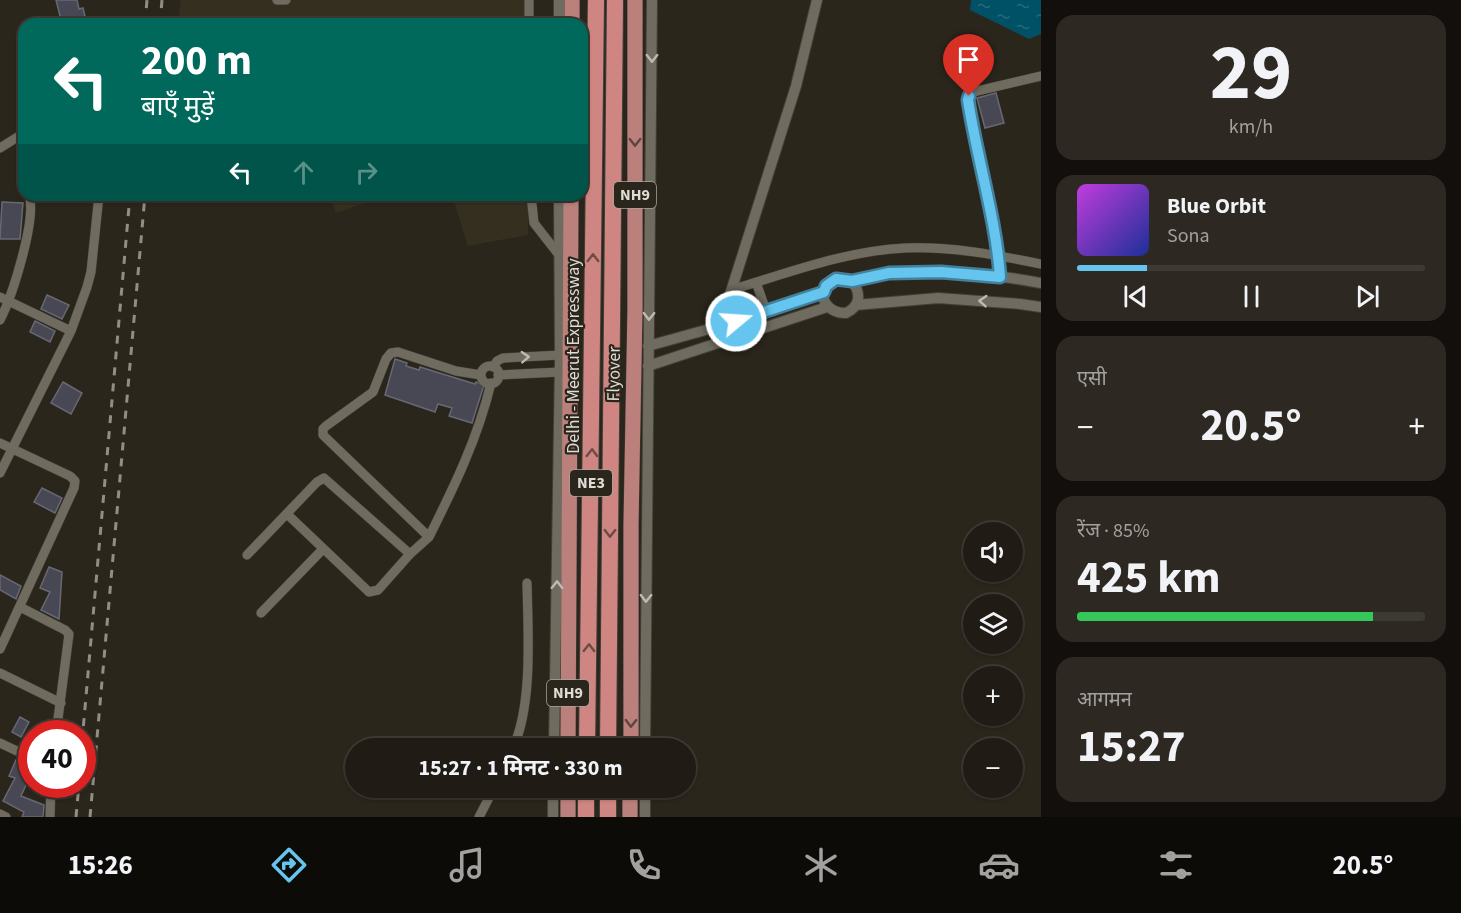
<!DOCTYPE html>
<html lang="hi">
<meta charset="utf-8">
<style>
:root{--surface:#201c15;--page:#2d2922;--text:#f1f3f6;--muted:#a2a1a0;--line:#3d3a34;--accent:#65c5ee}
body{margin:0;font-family:"Source Sans 3","Noto Sans Devanagari",sans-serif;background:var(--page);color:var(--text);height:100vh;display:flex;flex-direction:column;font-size:22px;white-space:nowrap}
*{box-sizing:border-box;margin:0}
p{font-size:20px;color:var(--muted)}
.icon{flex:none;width:33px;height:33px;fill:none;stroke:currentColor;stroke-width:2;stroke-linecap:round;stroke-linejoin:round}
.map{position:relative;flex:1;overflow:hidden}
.details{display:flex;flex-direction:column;gap:15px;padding:15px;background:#120f0c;width:420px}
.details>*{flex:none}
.guide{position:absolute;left:18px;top:18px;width:570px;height:183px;border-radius:18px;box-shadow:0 2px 4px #0004,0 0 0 2px var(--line);background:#00695c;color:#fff;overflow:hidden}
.controls{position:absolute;left:963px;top:522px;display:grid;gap:12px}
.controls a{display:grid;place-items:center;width:60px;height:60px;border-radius:50%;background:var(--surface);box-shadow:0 2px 4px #0004,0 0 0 2px var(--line);font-size:30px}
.speed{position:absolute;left:18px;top:720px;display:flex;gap:12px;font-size:30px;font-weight:700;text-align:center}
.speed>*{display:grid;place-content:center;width:78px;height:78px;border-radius:50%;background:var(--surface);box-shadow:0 2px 4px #0004,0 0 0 2px var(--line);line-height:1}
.speed .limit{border:9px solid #d22;background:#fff;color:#111}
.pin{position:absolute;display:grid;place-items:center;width:51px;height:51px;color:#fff;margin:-62px -26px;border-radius:50% 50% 50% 0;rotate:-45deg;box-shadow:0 0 6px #0007}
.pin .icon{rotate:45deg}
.me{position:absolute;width:66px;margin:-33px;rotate:72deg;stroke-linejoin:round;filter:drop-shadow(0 0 4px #0008)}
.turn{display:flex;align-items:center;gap:21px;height:126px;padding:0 24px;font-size:27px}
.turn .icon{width:78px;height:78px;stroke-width:2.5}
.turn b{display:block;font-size:42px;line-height:51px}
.lanes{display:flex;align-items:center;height:57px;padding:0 24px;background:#0003;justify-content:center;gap:30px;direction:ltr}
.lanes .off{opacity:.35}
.big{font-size:45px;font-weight:700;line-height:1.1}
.details .widget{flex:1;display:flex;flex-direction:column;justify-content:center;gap:9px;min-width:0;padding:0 21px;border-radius:18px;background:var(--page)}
.details .dial{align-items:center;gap:0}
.dial b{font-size:78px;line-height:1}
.song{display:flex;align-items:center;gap:18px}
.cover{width:72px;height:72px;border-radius:9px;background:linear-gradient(135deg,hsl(290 70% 55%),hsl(230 70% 35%))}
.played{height:6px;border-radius:3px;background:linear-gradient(90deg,var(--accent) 20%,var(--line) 20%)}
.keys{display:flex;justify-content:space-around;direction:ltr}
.heat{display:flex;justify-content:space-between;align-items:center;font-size:33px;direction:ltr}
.charge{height:9px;border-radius:4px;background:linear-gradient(90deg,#34c759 85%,var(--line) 0)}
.trip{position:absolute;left:345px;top:738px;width:351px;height:60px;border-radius:30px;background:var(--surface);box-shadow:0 2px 4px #0004,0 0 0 2px var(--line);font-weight:700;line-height:60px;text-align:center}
.tab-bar{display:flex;height:96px;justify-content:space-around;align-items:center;background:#0d0b08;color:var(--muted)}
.tab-bar .icon{width:42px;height:42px}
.tab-bar .on{color:var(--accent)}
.tab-bar b{font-size:27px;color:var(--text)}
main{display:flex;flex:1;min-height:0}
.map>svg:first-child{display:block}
</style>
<main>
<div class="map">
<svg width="1041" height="817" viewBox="0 0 1041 817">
<defs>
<pattern id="water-ripples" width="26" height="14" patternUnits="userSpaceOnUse" patternTransform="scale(1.5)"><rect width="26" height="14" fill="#015166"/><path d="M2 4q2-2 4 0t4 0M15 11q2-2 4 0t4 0" fill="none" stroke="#26697b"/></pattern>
</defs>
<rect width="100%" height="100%" fill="#2a261c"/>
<path fill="#342f1e" d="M 181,0 L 527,0 L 527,24 L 178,24 Z
M 329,195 L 389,195 L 336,213 Z
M 452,195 L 528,195 L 528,235 L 468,246 Z"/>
<path fill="url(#water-ripples)" d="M 971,0 L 1041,0 L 1041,34 L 1029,39 L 970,10 Z"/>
<path fill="#484854" stroke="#686875" stroke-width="1.5" d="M 56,0 L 77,0 L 79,9 L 83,8 L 87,24 L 62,24 Z
M 996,93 L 1004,123 L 985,128 L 977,98 Z
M 2,202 L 23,203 L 20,239 L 0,239 Z
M 47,295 L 69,305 L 62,319 L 41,309 Z
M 35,321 L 55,331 L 50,342 L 30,332 Z
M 395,359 L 407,363 L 406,366 L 419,370 L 420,367 L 475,384 L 476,382 L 484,385 L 472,423 L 449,416 L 452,408 L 438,404 L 435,412 L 385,395 Z
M 63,382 L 82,393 L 71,414 L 51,403 Z
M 42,488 L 62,498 L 55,513 L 34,502 Z
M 49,567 L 62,572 L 59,619 L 41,610 L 50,592 L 40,588 Z
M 0,575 L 21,586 L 16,599 L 0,590 Z
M 20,717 L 29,722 L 21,737 L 12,732 Z
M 16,760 L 32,766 L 32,772 L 21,796 L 44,805 L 43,817 L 22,817 L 24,812 L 3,801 L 15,778 L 9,776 Z"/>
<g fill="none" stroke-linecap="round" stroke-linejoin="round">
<defs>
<path id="minor" d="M 277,0 L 286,0
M 529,24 L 529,0
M 0,148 L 24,133
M 531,195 L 534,223 L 559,255
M 1000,277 L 998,256 L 968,100 L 973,92 L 1041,76
M 756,282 L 766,311
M 731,290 C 788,273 845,251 905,248 C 951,246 996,255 1041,264
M 0,297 L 71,331
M 0,320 C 12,297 37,219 29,195
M481 375a9 9 0 1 1 18 0a9 9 0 1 1-18 0Z
M 493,367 L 497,361 L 503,358 L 560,355
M 481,375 L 456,371 L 398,352 L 391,353 L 386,359 L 373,392 L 326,426 L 323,429 L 323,435 L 429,537 C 454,487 478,438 491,383
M 498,375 L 560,372
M 0,443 L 70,476 L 75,481 L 74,488 L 0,649
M 0,473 L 71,331 L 87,287 L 91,272 L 99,195
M 287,514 L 369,592 L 378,590 L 410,554 L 429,537
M 247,555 L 317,482 L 324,478 L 410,554
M 20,607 L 65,630 L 69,634 L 56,734
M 261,613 L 323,549
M 0,673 L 61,703
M 0,743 L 32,758
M 513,748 C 533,704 528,632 527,583
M 0,814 L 6,817
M 50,817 L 51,784
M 479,817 L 494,788"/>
<path id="tertiary" d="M 559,0 L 559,24
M 852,281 C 861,293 861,306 846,313 C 830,314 815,298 829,284 C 837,275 845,281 854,280 C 866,279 878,274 890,273 C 940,269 992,274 1041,283
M 856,305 L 938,298 L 1020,304 L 1041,307
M 720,326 L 796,86 L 817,0
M 648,346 L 720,326 L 824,292
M 648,366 L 827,307
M 554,748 L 560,360 L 559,195
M 645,748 L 652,0
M 553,817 L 553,788
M 645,817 L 645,788"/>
<path id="trunk" d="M 572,24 L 572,0
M 568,748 L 571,195
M 631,748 L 631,525 L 635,308 L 635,0
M 568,817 L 568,788
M 630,817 L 630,788"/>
<path id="motorway" d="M 587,748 L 596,0
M 608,748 L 615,0
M 586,817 L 586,788
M 608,817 L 608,788"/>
</defs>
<use href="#minor" stroke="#434038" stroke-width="10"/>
<use href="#tertiary" stroke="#434038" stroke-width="12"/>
<use href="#trunk" stroke="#434038" stroke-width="16"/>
<use href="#motorway" stroke="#434038" stroke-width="18"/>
<use href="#minor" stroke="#6f6b5f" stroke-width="9"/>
<use href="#tertiary" stroke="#6f6b5f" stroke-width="10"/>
<use href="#trunk" stroke="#bc807c" stroke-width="15"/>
<use href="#motorway" stroke="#cf8683" stroke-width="16"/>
<path stroke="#918e86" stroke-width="3" stroke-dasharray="8 8" stroke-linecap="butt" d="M 145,24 L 147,0
M 160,24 L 162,0
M 82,742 L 130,195
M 76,817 L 79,784
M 90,817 L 145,195"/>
</g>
<defs><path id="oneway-chevron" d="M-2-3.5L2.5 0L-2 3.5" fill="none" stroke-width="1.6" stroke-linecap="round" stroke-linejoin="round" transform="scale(1.5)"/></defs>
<g stroke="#bdbab2">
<use href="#oneway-chevron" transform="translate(652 58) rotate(91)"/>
<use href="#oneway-chevron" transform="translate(983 301) rotate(-176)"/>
<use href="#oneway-chevron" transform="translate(649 316) rotate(91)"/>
<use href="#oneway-chevron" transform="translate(525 357) rotate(-3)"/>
<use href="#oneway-chevron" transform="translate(557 585) rotate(-89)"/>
<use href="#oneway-chevron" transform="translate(646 598) rotate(91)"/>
</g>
<g stroke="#5d463e">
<use href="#oneway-chevron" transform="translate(635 142) rotate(90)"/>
<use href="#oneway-chevron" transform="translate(631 723) rotate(91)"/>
</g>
<g stroke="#6c4c45">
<use href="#oneway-chevron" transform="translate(593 258) rotate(-90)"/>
<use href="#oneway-chevron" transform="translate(592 453) rotate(-89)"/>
<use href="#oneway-chevron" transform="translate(610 533) rotate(91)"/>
<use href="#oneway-chevron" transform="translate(589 648) rotate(-89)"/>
</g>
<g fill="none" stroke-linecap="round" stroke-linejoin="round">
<defs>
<path id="route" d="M 736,321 L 824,292 L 826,286 L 836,279 L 852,281 L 889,273 L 941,272 L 1000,277 C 996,218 977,159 968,100 L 969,96"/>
</defs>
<use href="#route" stroke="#42809b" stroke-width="15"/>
<use href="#route" stroke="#65c5ee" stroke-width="10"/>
</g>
<g text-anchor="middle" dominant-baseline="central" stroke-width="4.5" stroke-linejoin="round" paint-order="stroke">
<g fill="#2a261c" stroke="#a8a59e" stroke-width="1.5">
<rect x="614" y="182" width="42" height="26" rx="4.5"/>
<rect x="570" y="470" width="42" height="26" rx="4.5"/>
<rect x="547" y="680" width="42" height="26" rx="4.5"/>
</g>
<g font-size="16" font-weight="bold" fill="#dedcd5">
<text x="635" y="195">NH9</text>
<text x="591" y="483">NE3</text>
<text x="568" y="693">NH9</text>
</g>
<g font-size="18" fill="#dedcd5" stroke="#2a261c">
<text transform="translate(573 356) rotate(-90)">Delhi - Meerut Expressway</text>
<text transform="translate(614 374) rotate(-89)">Flyover</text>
</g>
</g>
</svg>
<div class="controls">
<a><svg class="icon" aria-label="sound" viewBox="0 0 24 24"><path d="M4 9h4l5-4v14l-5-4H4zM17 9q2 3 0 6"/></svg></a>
<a><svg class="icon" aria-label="layers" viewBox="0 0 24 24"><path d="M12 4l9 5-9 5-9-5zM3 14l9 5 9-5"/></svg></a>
<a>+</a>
<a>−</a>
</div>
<div class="speed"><div class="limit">40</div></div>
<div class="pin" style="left:969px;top:96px;background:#d93025"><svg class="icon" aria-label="arrive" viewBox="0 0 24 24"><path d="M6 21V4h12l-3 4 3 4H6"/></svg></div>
<svg class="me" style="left:736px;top:321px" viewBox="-20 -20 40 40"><circle r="17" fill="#65c5ee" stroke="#fff" stroke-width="3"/><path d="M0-11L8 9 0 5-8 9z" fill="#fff"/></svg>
<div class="trip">15:27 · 1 मिनट · 330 m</div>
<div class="guide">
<div class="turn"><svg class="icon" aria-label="left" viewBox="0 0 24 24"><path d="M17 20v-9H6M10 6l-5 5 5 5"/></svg><div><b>200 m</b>बाएँ मुड़ें</div></div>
<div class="lanes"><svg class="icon" aria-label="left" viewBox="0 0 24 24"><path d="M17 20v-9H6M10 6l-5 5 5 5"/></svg><svg class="icon off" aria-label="ahead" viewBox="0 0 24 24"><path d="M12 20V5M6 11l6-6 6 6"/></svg><svg class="icon off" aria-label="right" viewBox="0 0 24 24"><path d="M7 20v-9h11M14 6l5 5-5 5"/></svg></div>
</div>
</div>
<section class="details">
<div class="widget dial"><b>29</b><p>km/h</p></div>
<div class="widget">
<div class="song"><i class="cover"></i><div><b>Blue Orbit</b><p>Sona</p></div></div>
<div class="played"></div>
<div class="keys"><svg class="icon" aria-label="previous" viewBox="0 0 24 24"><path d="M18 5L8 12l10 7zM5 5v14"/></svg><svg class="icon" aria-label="pause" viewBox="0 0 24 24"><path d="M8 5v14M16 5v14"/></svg><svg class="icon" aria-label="next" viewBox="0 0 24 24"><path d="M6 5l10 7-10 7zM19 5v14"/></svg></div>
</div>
<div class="widget"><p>एसी</p>
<div class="heat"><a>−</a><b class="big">20.5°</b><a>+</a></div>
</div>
<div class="widget"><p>रेंज · 85%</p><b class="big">425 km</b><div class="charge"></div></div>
<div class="widget"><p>आगमन</p><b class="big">15:27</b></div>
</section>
</main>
<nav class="tab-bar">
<b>15:26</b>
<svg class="icon on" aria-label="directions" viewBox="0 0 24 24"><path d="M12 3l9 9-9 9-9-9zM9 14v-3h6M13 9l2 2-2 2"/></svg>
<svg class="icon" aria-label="music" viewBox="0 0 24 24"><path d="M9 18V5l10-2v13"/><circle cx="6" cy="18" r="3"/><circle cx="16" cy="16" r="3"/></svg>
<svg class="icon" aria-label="phone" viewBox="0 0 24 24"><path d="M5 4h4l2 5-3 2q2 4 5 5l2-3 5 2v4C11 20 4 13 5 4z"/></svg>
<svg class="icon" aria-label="climate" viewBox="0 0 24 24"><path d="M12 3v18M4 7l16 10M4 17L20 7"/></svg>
<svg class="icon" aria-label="car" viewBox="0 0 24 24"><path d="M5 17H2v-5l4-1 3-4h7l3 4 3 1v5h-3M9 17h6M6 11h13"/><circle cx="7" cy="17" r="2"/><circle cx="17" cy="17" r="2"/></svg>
<svg class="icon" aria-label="filters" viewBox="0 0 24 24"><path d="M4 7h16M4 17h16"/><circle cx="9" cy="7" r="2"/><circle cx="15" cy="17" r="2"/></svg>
<b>20.5°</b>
</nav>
